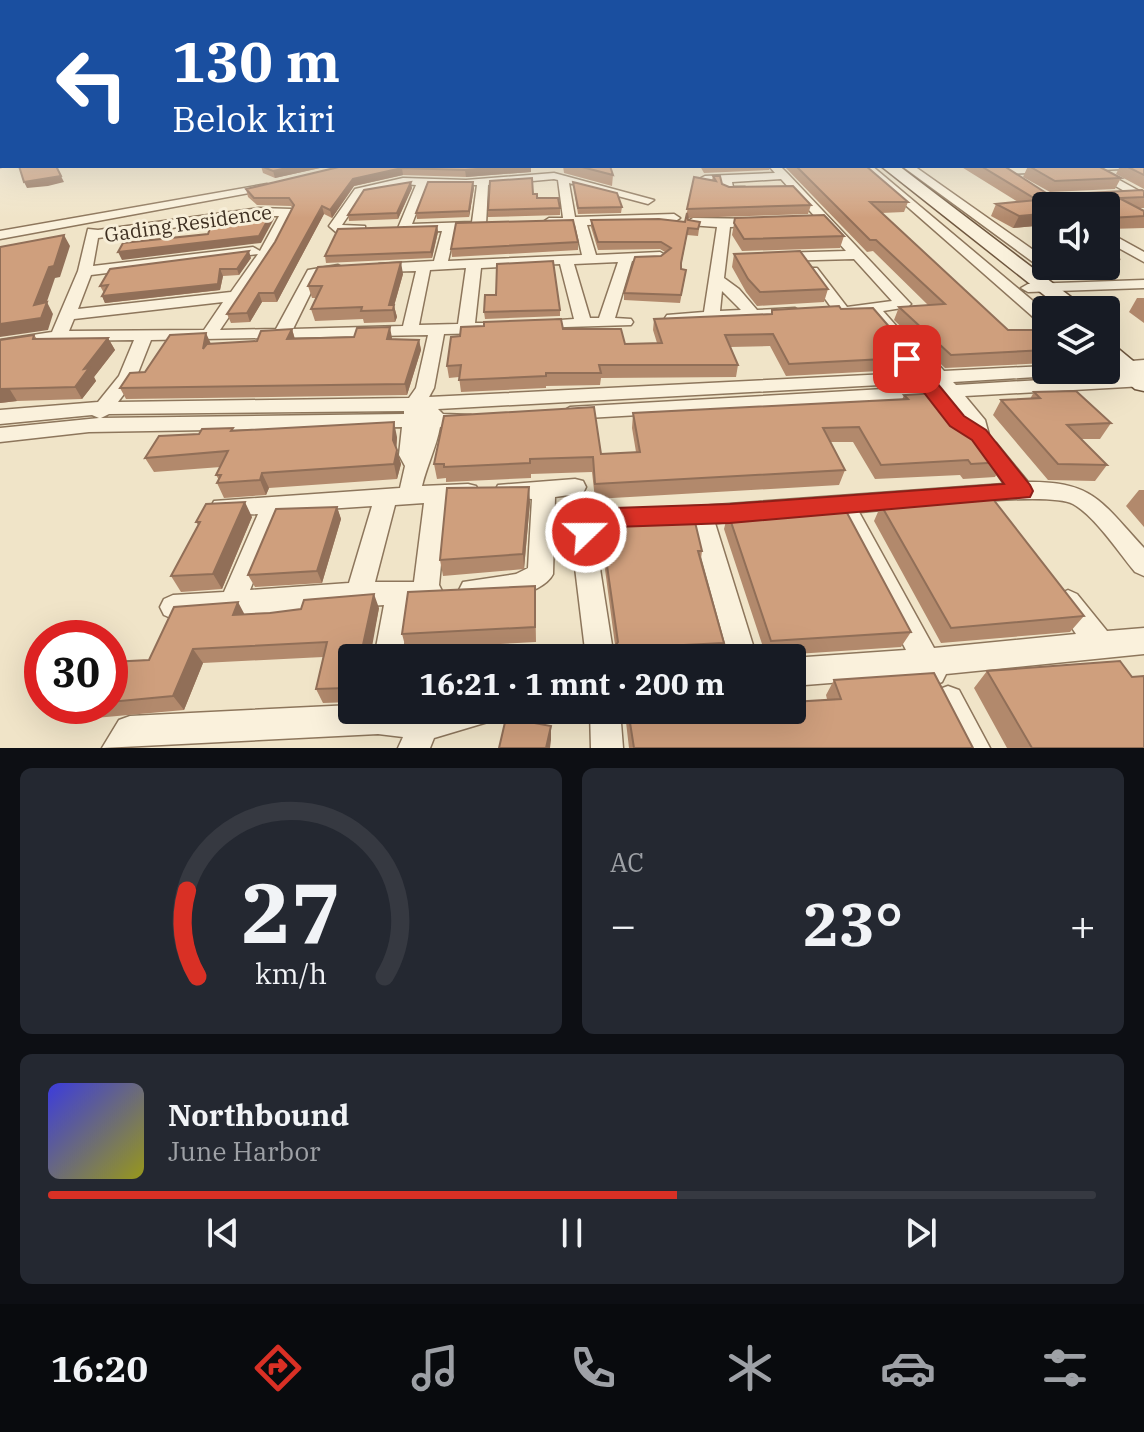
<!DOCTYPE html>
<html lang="id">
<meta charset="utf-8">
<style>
:root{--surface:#171b24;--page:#242831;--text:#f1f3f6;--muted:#9ea1a6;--line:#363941;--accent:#d93025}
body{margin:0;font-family:"IBM Plex Serif",serif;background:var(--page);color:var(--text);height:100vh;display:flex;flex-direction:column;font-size:30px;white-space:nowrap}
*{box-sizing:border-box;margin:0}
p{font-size:26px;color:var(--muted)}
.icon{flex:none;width:44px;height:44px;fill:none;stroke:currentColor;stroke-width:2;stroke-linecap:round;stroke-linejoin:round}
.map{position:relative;height:748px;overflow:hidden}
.side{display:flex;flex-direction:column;gap:20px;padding:20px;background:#0d0f14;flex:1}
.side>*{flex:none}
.guide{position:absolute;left:0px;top:0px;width:1144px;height:168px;box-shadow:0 8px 32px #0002;background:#1a4fa0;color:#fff;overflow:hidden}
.buttons{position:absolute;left:1032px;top:192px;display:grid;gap:16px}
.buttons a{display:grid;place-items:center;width:88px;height:88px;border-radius:8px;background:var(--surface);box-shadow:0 8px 32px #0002;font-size:40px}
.speed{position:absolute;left:24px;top:620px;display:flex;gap:16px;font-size:40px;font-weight:700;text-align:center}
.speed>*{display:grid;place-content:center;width:104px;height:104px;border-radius:50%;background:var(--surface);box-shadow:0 8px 32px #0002;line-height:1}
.speed .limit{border:12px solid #d22;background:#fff;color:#111}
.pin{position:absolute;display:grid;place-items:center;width:68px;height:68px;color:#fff;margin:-34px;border-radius:16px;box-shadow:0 4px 12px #0006}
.me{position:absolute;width:88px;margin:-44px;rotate:68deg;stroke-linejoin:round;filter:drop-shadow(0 0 6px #0008)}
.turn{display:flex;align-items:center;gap:28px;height:168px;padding:0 40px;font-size:36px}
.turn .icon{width:104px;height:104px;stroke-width:2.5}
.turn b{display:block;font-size:56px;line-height:68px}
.big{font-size:60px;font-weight:700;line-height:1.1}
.side .tile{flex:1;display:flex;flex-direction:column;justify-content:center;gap:12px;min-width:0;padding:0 28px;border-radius:12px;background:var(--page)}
.side .dial{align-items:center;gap:0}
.dial svg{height:208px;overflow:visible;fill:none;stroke:var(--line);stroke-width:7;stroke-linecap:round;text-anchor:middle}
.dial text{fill:var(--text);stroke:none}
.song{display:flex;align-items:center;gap:24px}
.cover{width:96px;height:96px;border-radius:12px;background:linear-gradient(135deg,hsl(240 70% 55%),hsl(60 70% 35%))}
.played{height:8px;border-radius:4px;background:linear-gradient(90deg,var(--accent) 60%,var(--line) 60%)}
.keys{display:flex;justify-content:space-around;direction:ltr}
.heat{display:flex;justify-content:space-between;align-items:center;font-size:44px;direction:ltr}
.side .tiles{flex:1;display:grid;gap:20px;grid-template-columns:1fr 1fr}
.tile:last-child{grid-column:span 2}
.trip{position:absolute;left:338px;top:644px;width:468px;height:80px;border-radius:8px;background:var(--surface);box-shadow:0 8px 32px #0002;font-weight:700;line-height:80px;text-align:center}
.dock{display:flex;height:128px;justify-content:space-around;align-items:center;background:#090b0e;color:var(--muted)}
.dock .icon{width:56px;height:56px}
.dock .selected{color:var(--accent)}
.dock b{font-size:36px;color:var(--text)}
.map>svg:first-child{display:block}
</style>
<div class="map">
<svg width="1144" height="748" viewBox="0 0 1144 748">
<rect width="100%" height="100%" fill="#f0e4c8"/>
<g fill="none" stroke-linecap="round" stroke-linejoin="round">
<defs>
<path id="street" d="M 2,126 L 2,132 L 0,133 L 0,127 Z
M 0,160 L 2,160 L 4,166 L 0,167 Z
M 769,166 L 780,166 L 788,174 L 908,301 L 911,304 L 908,307 L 883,311 L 914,346 L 930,355 L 944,371 L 1046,366 L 1046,370 L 1076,370 L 1067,375 L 953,382 L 956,385 L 1144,374 L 1144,386 L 965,396 L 985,420 L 989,435 L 986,440 L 972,440 L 966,422 L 946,397 L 570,419 L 560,413 L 570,407 L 919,387 L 916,383 L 438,409 L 443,414 L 471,415 L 474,420 L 471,425 L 440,427 C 436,448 427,465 422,486 L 468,484 L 476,486 L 479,492 L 476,498 L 447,502 L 439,585 L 443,593 L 439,601 L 410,605 L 402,658 L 374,658 L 384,605 L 173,619 L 164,615 L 160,607 L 164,599 L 173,595 L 224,592 L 258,514 L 222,516 L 214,513 L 211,507 L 214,501 L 400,488 L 405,466 L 399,455 L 402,427 L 89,432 L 0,442 L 0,428 L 99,418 L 92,415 L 0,424 L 0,410 L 98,402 L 119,376 L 134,340 L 59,341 L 0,350 L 0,340 L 52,332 L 78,271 L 88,229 L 98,230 L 259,208 L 291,209 L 293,212 L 275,249 L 220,330 L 276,329 L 308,270 L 338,265 L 345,269 L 343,272 L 319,276 L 293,329 L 403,326 L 416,271 L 379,272 L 372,268 L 379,264 L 434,261 L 442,231 L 404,232 L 398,228 L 416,185 L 403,184 L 363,194 L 342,225 L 365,226 L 365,232 L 337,233 L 329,226 L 355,189 L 403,178 L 466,180 L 554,173 L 654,200 L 648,204 L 569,183 L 575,217 L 674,214 L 680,218 L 674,222 L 587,225 L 596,255 L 660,252 L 667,256 L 660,260 L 632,261 L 615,318 L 631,319 L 633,322 L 631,325 L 533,328 L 531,325 L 533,322 L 574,319 L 560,264 L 481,268 L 475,323 L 486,323 L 494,328 L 486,333 L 444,334 L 434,388 L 429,397 L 908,373 L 899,360 L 899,351 L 870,313 L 836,314 L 805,271 L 807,268 L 817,268 L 847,307 L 892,301 L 854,259 L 779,261 L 772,257 L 779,253 L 846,251 L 781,179 L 732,182 L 733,187 L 745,187 L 751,190 C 745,195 728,195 722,190 L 721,182 L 705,182 L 699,179 L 705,176 L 775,173 ZM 554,179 L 558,180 L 563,218 L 549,218 L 543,222 L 549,226 L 575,225 L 582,255 L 448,261 L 455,230 L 480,229 L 486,225 L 488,185 ZM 427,185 L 477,185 L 472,222 L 412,224 ZM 259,216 L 279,216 L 260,251 L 253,247 L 93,266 L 98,238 ZM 258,254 L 231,292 L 78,309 L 91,275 ZM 618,262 L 599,318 L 590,318 L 574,264 ZM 466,268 L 458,324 L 419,325 L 430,270 ZM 223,302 L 204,330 L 69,331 L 74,319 ZM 428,335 L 416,388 L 409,398 L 118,402 L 136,378 L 151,340 ZM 404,411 L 404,414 L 101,418 L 109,414 ZM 424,503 L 414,582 L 375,582 L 395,505 ZM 372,506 L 349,583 L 250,590 L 281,512 Z
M 861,166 L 872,166 L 1046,312 L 1046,325 L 1040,323 Z
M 902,166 L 914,166 L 1046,259 L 1046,266 L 1052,266 L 1041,268 Z
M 1052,166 L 1056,169 L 1051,172 L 1001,174 L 996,171 L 1001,168 Z
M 1072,166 L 1144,167 L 1144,173 L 1121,169 L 1101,170 L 1143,193 L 1144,196 L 1135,197 L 1096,175 L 1095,173 L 1098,170 L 1072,170 Z
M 267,184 L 273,187 L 271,189 L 0,239 L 0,231 Z
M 693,218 L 762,219 L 764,222 L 758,226 L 730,227 L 724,278 L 739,289 L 757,310 L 795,308 L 803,313 L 801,316 L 667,321 L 665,318 L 667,315 L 704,312 L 717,227 L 689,225 L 687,222 ZM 722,291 L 741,310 L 720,311 Z
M 1106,231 L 1144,252 L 1144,262 L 1106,241 Z
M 1144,280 L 1144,288 L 1028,292 L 1021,288 L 1028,284 Z
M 1144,360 L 1144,370 L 1106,373 L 1098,370 L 1106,370 L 1106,363 Z
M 989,441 L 996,443 L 1028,482 C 1094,481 1102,503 1144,548 L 1144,576 L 1135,572 C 1119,553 1095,516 1073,504 C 1050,490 895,509 859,512 L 934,648 L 1076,634 L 1055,602 L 1059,594 L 1068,590 L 1077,594 L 1107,631 L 1144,628 L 1144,654 L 946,674 L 942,682 L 932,686 L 922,682 L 919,676 L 792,686 L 792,658 L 906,650 L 837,514 L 715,523 L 757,658 L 729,658 L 692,524 L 607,528 L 601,531 L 596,543 L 614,658 L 586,658 L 572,543 L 584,518 L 603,510 L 701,506 L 1004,484 L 979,448 L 982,443 Z
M 575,479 L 583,481 L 586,487 L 583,493 L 555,497 L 553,574 C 542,596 485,606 463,598 L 459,590 L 463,582 L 516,574 L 528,568 L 532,499 L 498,497 L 495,491 L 498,485 Z
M 948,686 L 959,690 L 990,748 L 957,748 L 933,701 L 937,690 Z
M 352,705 L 352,710 L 495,710 L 491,721 L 434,738 L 430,748 L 398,748 L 403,737 L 378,734 L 102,748 L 119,720 L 130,716 Z
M 590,710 L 620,710 L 623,748 L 591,748 Z"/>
<path id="secondary" d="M 881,166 L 899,166 L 1088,310 L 1063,310 Z
M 1106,344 L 1115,346 L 1144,370 L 1144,391 L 1135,389 L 1106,364 Z"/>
</defs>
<use href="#street" stroke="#8d765c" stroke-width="3"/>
<use href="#secondary" stroke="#6f573f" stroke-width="3"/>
<use href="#street" fill="#faf1dc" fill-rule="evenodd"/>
<use href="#secondary" fill="#faf1dc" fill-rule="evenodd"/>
</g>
<path fill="#b2896c" d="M 1144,165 L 1144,189 L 1116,174 L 1120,166 L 1142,166 Z
M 261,166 L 329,166 L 275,178 L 263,173 Z
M 343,166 L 531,166 L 531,172 L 466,177 L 403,175 L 354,186 L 332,218 L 324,214 L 277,302 L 262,302 L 250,322 L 231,323 L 227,314 L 275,242 L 292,208 L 291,206 L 257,205 L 248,197 L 246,189 Z
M 563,166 L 610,166 L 613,175 L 612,186 L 564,173 Z
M 700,166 L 770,166 L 769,170 L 704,173 Z
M 784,166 L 866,166 L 908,202 L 904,212 L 881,213 L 1008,330 L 1046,330 L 1046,363 L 945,368 L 894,320 L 899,307 L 928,305 L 873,251 L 867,252 Z
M 960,166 L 1004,166 L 1054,198 L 1144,191 L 1144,208 L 1138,208 L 1144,211 L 1144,228 L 1110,229 L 1119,258 L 1111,270 L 1106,266 L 1106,206 L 1046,206 L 1046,247 L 1034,245 L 1035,226 L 1013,228 L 991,216 L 996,204 L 1018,202 Z
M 1028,166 L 1121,178 L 1115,189 L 1050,192 L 1023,177 Z
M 713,176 L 722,184 L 729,187 L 811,205 L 808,214 L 687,218 L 688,220 L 700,222 L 698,236 L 687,235 L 681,266 L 681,269 L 685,277 L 680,303 L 624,300 L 624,293 L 665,252 L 660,249 L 598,250 L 591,227 L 591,220 L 685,222 L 694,177 L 712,180 Z
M 573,182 L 622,207 L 621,213 L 578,214 Z
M 412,188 L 398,219 L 349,221 L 348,215 Z
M 474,188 L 469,217 L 417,219 L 416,213 Z
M 533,194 L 537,198 L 560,208 L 560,215 L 488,217 L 488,210 Z
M 735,218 L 844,236 L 840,248 L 742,251 L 732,235 Z
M 437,226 L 438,232 L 432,258 L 326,263 L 325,256 Z
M 578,242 L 578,250 L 452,257 L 451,249 Z
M 734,254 L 828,289 L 824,302 L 757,306 L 746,292 L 732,267 Z
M 251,258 L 239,275 L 223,276 L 220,290 L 105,303 L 102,296 L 104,293 L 100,286 Z
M 403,274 L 394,306 L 397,317 L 395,322 L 364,323 L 363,319 L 315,321 L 311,309 L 316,298 L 312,298 L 308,286 Z
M 1137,298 L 1144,298 L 1144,323 L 1129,312 Z
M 841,309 L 892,330 L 889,340 L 903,358 L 898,370 L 786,376 L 770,346 L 730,347 L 738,365 L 736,377 L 601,378 L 600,385 L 546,386 L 546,388 L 461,392 L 459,377 L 449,378 L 447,366 L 563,329 L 625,344 L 657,343 L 653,330 L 654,319 L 771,314 L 772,310 Z
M 560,310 L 560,316 L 485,319 L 484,312 Z
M 292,329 L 295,339 L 392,338 L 392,339 L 419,340 L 421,350 L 407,395 L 126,399 L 120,388 L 145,372 L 211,344 L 257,341 Z
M 34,335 L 37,339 L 108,338 L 115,350 L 94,377 L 96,381 L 82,399 L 17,401 L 0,403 L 0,340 Z
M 1034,392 L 1111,423 L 1100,439 L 1081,439 L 1107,465 L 1095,481 L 1048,480 L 993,415 L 1001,400 L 1030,399 Z
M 904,395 L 961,419 L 1004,462 L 995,477 L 963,479 L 960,475 L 875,479 L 853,442 L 830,442 L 845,470 L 839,485 L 595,499 L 592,472 L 531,474 L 531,478 L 446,482 L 446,478 L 437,479 L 434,464 L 636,452 L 632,428 L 633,413 L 902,400 Z
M 235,431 L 397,437 L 396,448 L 401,464 L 397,479 L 269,488 L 266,495 L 224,498 L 217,483 L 219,480 L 216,475 L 221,467 L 154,472 L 145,458 L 199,434 Z
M 1139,490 L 1144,490 L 1144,527 L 1126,506 Z
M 530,502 L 524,569 L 443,576 L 440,560 Z
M 881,505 L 1084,616 L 1070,632 L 941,643 L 874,521 Z
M 337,507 L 341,519 L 322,583 L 255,587 L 248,575 Z
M 728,513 L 911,632 L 901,647 L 766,656 L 724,529 Z
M 252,517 L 222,589 L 181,592 L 171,576 L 198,525 L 196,522 Z
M 601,524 L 702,551 L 701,559 L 724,643 L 720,658 L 614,658 L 615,645 L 601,539 Z
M 535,586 L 536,642 L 406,649 L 402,634 Z
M 379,608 L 369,656 L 352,658 L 352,702 L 323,703 L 316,689 L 323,657 L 203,663 L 184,710 L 95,718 L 82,706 L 110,706 L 110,662 L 149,660 L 245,614 Z
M 987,671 L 1132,677 L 1144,748 L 1007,748 L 974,688 Z
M 834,680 L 973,748 L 629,748 L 626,722 L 627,710 L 792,710 L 827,699 L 826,695 Z"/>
<path fill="#916f58" d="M 296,166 L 329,166 L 275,178 L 273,171 Z
M 513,166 L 531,166 L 531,172 L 466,177 L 465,170 Z
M 402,168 L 403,175 L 354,186 L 332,218 L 330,210 L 353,179 Z
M 61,176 L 64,182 L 48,186 L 27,188 L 24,182 Z
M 411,182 L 412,188 L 398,219 L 397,213 Z
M 473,182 L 474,188 L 469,217 L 469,211 Z
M 322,206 L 324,214 L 277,302 L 274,293 Z
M 272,212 L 274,219 L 261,243 L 122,260 L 118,252 L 259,236 Z
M 1040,214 L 1035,226 L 1013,228 L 1019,216 Z
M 437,226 L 438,232 L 432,258 L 431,252 Z
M 64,235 L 70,246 L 60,277 L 55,278 L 42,316 L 47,302 L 53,314 L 48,330 L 0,337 L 0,324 L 49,267 Z
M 249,251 L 251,258 L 239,275 L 237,269 Z
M 401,262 L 403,274 L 394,306 L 397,317 L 395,322 L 393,310 L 389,305 Z
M 220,269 L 223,276 L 220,290 L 105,303 L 102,296 Z
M 259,293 L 262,302 L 250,322 L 247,313 Z
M 390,327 L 392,338 L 389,350 L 387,339 Z
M 292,329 L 295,340 L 287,339 Z
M 206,333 L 211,344 L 203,349 Z
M 108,338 L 115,350 L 94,377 L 96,381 L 82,399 L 75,387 L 84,369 Z
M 419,340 L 421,350 L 407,395 L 405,384 Z
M 9,388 L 17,401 L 0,403 L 0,389 Z
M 394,422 L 397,437 L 396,455 L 393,440 Z
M 397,450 L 401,464 L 397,479 L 394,464 Z
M 262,473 L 269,488 L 266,495 L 260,480 Z
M 529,487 L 530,502 L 524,569 L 523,554 Z
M 245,502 L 252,517 L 222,589 L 213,574 Z
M 337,507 L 341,519 L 322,583 L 317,571 Z
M 374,594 L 379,608 L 370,658 L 363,658 L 361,654 Z
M 238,602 L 246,617 L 233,615 Z
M 193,649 L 203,663 L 184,710 L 173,696 Z
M 551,726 L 551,740 L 550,748 L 546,748 Z"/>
<path fill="#cf9f7d" stroke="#916f58" stroke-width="2" d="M 1142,141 L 1144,141 L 1144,154 L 1142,154 Z
M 1142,165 L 1144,165 L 1144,175 L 1126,166 L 1142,166 Z
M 19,166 L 56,166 L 61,176 L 24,182 Z
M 261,166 L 296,166 L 273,171 Z
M 343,166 L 513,166 L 465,170 L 402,168 L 353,179 L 330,210 L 322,206 L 274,293 L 259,293 L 247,313 L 227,314 L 275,242 L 294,205 L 289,198 L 254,198 L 246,189 Z
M 578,166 L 610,166 L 613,175 Z
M 796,166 L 866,166 L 908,202 L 870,202 L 1008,330 L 1046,330 L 1046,350 L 951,355 L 899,307 L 945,304 L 876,240 L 870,240 Z
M 981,166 L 1004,166 L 1054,198 L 1066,198 L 1069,194 L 1142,190 L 1144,191 L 1144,197 L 1119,198 L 1144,211 L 1144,216 L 1110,218 L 1110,229 L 1113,233 L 1119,258 L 1106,249 L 1106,206 L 1046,206 L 1046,234 L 1040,233 L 1040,214 L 1019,216 L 996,204 L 1037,200 Z
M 1029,166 L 1098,166 L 1121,178 L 1055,181 Z
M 713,176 L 720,176 L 722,184 L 729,187 L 793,186 L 811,205 L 687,209 L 694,177 L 716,181 Z
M 532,178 L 533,194 L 537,194 L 537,198 L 558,198 L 560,208 L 488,210 L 490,181 Z
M 411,182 L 397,213 L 348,215 L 364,190 Z
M 428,182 L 473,182 L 469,211 L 416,213 Z
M 573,182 L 617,193 L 622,207 L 578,208 Z
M 272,212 L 259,236 L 118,252 L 123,243 L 208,234 L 213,220 Z
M 687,213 L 688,220 L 700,222 L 698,229 L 688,228 L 681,263 L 681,269 L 686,270 L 681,295 L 624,293 L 635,257 L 661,256 L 671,248 L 661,242 L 598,242 L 591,220 L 659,219 L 685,222 Z
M 824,215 L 844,236 L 744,239 L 734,223 L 735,218 Z
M 573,220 L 578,242 L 451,249 L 456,223 Z
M 437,226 L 431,252 L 325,256 L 338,229 Z
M 64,235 L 54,266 L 49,267 L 34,305 L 47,302 L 41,318 L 0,324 L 0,247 Z
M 249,251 L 237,269 L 220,269 L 218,284 L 102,296 L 108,285 L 100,286 L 110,269 Z
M 800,251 L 828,289 L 760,292 L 748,279 L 734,254 Z
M 553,261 L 560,310 L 484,312 L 485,295 L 496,295 L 497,264 Z
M 401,262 L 389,305 L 394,305 L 393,310 L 361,311 L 362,307 L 311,309 L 322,286 L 308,286 L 318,267 Z
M 839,306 L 841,309 L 873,308 L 892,330 L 882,331 L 903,358 L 789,364 L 773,334 L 725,335 L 738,365 L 599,365 L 601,373 L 546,373 L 546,376 L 459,380 L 461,365 L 447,366 L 451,337 L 460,336 L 461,327 L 484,326 L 484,322 L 561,319 L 563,329 L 621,329 L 625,344 L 662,343 L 654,319 L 772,314 L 772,310 Z
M 390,327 L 387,339 L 419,340 L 405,384 L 120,388 L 130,373 L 145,372 L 170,335 L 206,333 L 203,349 L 207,344 L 257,341 L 261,331 L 292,329 L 287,339 L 354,337 L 357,328 Z
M 34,335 L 33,339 L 108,338 L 84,369 L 89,368 L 75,387 L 0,389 L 0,340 Z
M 1076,391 L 1111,423 L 1067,425 L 1107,465 L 1058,464 L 1001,400 L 1040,398 L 1034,392 Z
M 939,393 L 961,419 L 975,431 L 980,430 L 1004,462 L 971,464 L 968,460 L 881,465 L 859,427 L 823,428 L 845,470 L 595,484 L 593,457 L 530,459 L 530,463 L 444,467 L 444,464 L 434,464 L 444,416 L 594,407 L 601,454 L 640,452 L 633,413 L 908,399 L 904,395 Z
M 394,422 L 393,440 L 397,450 L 394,464 L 262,473 L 260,480 L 217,483 L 221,475 L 216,475 L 228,451 L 145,458 L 159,436 L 199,434 L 202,429 L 233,428 L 231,431 Z
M 529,487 L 523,554 L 440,560 L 447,488 Z
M 993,499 L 1084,616 L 951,628 L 881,505 Z
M 245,502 L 213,574 L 171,576 L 200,522 L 196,522 L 206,504 Z
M 337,507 L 317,571 L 248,575 L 276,509 Z
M 846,511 L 911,632 L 771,641 L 728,513 Z
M 694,518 L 702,551 L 698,551 L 724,643 L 665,646 L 666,652 L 616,655 L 615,646 L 618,642 L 601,524 Z
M 535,586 L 535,627 L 402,634 L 408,592 Z
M 374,594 L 361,654 L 368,654 L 367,658 L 352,658 L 352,693 L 349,693 L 346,688 L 316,689 L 327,642 L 193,649 L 173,696 L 110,702 L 110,662 L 149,660 L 174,607 L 238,602 L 233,615 L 270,613 L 301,609 L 304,600 Z
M 1120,661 L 1132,677 L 1144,676 L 1144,748 L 1032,748 L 987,671 Z
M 934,673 L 973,748 L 634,748 L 628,710 L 792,710 L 792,702 L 841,699 L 834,680 Z
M 506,718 L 551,726 L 546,748 L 499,748 Z"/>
<linearGradient id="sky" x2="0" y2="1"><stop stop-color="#8fbad6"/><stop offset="0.52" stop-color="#f8f3e6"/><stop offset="1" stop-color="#f8f3e6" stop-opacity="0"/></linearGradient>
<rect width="1144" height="218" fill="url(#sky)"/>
<path fill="#d93025" stroke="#8d1f18" stroke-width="2" d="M 907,354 L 914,355 L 964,416 L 986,430 L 1030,485 L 1033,491 L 1030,497 L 730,523 L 614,527 L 586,541 L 578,538 L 574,532 L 578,525 L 594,512 L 614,508 L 730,504 L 1004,484 L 972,440 L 950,426 L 901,363 L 899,359 Z"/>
<g text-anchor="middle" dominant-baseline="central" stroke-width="6" stroke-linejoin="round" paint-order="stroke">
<g font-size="20" fill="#3d2e20" stroke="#f7eed8">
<text transform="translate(188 223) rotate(-8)">Gading Residence</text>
</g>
</g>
</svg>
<div class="buttons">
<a><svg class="icon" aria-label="sound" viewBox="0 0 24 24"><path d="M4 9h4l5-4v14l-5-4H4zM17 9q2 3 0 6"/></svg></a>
<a><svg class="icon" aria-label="layers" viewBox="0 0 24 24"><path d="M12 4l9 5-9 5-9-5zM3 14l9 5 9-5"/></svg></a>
</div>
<div class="speed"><div class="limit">30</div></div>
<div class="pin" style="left:907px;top:359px;background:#d93025"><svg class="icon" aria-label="arrive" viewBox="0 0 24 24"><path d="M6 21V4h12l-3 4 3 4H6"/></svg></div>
<svg class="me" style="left:586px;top:532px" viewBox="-20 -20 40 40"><circle r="17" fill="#d93025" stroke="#fff" stroke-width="3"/><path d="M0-11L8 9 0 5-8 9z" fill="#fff"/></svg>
<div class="trip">16:21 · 1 mnt · 200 m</div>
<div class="guide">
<div class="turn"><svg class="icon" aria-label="left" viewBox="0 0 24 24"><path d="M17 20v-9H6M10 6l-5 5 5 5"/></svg><div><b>130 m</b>Belok kiri</div></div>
</div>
</div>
<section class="side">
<div class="tiles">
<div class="tile dial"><svg viewBox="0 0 100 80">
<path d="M14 69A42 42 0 1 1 86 69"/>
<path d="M14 69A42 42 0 0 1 10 36" stroke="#d93025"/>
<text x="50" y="56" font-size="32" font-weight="700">27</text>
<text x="50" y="72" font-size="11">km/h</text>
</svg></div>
<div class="tile"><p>AC</p>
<div class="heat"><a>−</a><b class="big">23°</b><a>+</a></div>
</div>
<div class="tile">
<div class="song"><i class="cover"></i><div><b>Northbound</b><p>June Harbor</p></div></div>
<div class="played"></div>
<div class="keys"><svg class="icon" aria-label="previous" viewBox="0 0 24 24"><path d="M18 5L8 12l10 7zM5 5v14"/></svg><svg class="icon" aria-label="pause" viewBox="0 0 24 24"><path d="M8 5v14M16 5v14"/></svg><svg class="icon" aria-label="next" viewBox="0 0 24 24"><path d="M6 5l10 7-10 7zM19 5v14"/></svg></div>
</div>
</div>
</section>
<nav class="dock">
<b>16:20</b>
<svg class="icon selected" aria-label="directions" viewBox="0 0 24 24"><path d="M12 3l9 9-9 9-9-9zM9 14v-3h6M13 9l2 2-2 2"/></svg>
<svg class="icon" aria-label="music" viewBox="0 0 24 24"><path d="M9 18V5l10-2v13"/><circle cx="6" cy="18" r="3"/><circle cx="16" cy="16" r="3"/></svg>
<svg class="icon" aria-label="phone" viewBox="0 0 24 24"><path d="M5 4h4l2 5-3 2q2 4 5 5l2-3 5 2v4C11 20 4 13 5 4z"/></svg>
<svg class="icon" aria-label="climate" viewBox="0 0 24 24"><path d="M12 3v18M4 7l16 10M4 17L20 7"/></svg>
<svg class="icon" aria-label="car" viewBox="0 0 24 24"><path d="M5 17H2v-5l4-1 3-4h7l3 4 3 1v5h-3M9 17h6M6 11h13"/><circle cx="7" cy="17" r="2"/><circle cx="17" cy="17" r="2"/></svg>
<svg class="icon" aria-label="filters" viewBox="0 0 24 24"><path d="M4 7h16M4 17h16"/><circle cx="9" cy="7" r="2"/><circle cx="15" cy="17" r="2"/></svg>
</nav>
